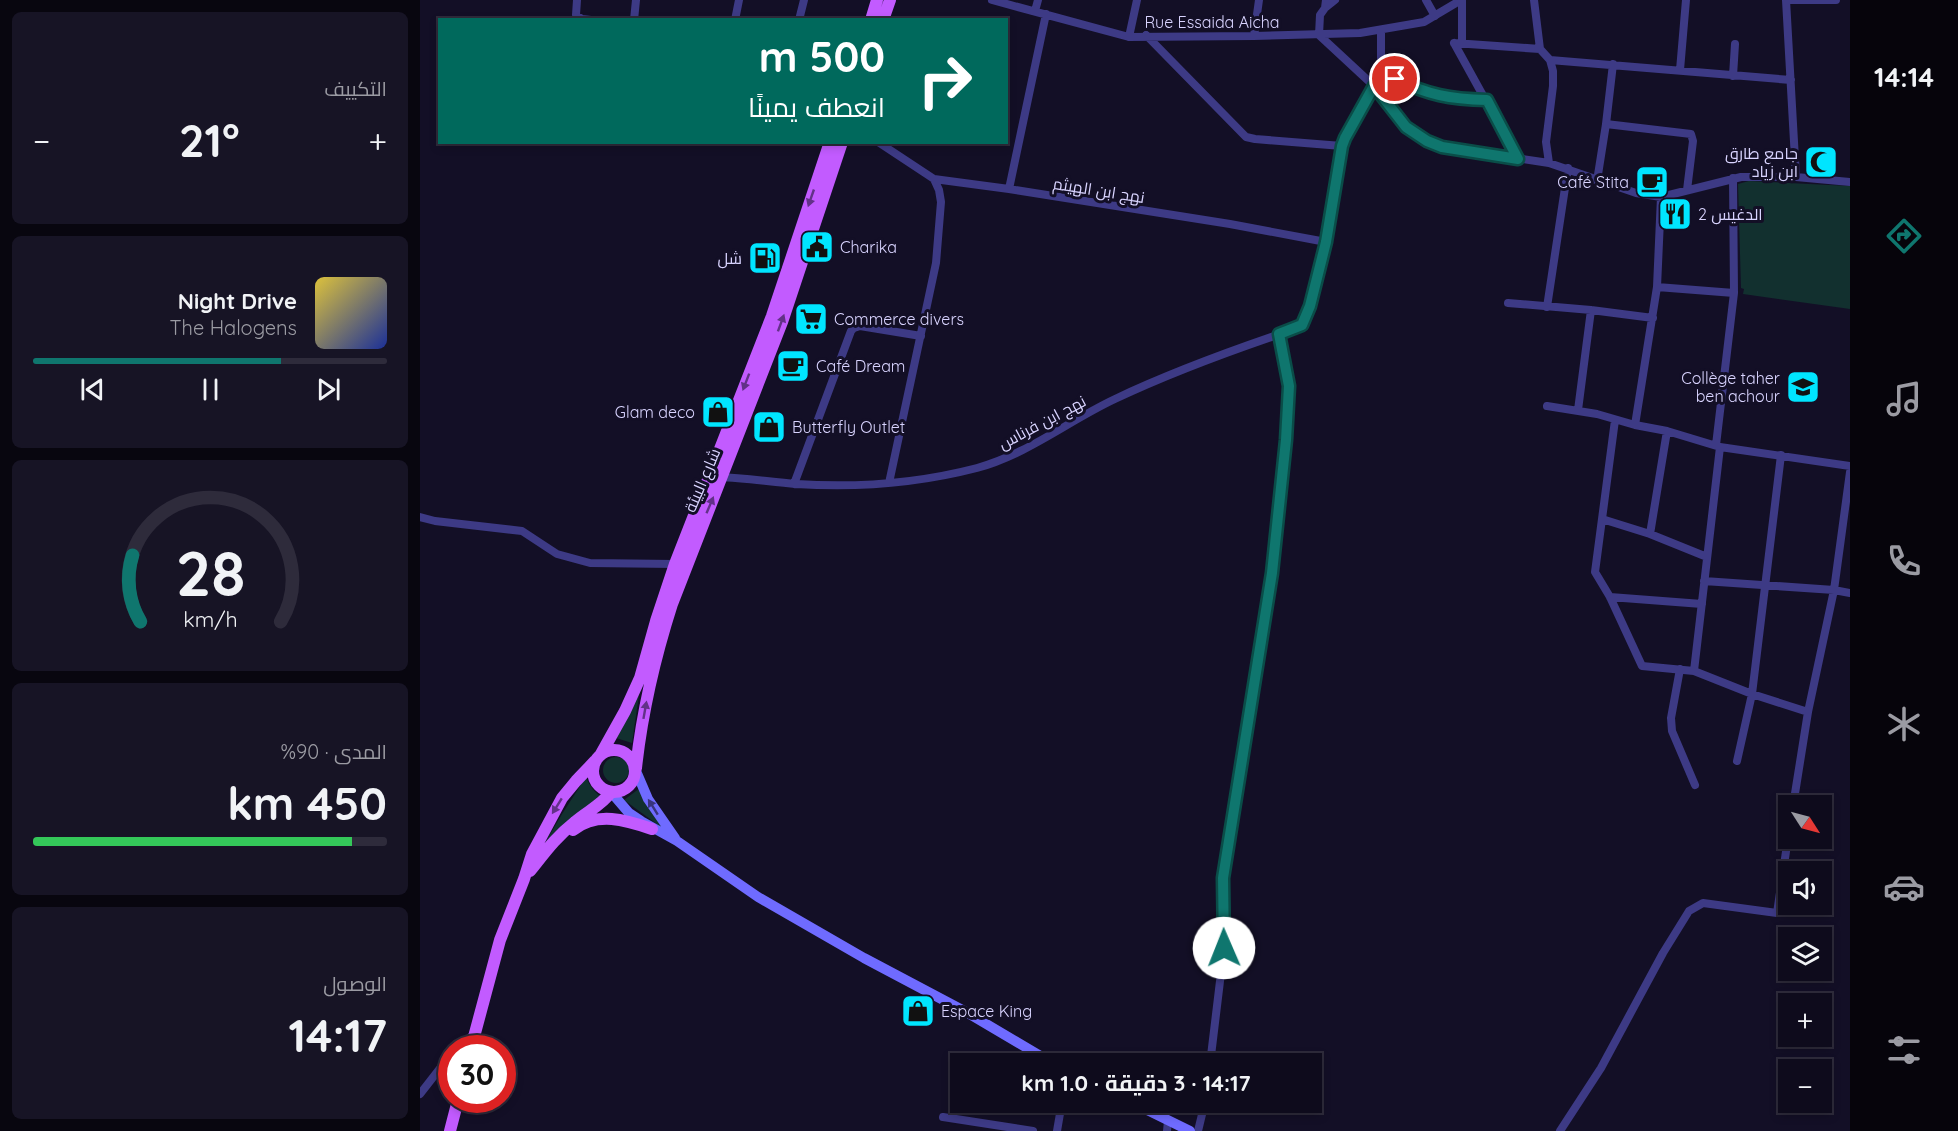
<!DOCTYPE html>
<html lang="ar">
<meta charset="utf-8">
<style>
:root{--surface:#0e0b1c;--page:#171425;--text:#f1f3f6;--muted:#9b9ba3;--line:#2e2b3b;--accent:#0f766e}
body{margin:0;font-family:Quicksand,Cairo,sans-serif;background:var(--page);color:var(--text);direction:rtl;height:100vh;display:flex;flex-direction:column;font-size:22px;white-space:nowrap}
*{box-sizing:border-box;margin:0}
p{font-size:20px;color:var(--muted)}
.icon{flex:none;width:33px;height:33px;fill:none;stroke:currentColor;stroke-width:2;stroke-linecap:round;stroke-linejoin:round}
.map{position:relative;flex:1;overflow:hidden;direction:ltr}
.side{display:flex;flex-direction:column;gap:12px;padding:12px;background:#08060f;width:420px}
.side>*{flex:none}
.banner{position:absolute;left:18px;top:18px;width:570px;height:126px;border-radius:0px;box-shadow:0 3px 9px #0003,0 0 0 2px var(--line);direction:rtl;background:#00695c;color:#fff;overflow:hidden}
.needle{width:39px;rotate:126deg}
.controls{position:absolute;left:1358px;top:795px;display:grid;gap:12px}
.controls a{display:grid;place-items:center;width:54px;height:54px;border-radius:0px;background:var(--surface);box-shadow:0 3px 9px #0003,0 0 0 2px var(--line);font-size:30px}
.speed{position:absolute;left:18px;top:1035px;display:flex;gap:12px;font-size:30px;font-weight:700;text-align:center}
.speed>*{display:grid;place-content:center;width:78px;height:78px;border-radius:50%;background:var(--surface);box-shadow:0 3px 9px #0003,0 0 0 2px var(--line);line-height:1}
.speed .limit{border:9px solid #d22;background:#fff;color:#111}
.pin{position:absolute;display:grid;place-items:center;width:51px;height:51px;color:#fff;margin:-26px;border:3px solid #fff;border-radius:50%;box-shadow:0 2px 6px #0007}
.me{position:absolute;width:66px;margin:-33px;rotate:359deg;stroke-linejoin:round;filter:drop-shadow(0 0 4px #0008)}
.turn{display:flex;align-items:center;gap:21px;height:126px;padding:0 24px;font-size:27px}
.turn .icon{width:78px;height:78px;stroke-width:2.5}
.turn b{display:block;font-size:42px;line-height:51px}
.big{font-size:45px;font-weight:700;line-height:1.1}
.side .tile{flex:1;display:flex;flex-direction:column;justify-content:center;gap:9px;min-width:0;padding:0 21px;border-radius:9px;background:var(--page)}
.side .dial{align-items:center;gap:0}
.dial svg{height:156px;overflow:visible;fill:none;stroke:var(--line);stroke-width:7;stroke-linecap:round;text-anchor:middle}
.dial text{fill:var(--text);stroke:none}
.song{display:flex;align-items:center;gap:18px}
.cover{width:72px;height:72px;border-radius:9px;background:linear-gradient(135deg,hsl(50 70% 55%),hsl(230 70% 35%))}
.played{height:6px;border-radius:3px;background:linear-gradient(90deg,var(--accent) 70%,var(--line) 70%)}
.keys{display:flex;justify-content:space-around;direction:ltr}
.heat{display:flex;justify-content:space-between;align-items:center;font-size:33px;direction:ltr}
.charge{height:9px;border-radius:4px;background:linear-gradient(90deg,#34c759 90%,var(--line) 0)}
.trip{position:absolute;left:530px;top:1053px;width:372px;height:60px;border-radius:0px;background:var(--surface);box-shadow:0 3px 9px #0003,0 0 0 2px var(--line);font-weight:700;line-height:60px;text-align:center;direction:rtl}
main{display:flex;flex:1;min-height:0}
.dock{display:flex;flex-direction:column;width:108px;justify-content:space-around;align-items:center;background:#06040b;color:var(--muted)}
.dock .icon{width:42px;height:42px}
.dock .selected{color:var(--accent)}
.dock b{font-size:27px;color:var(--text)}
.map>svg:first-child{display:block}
</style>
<main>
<nav class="dock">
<b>14:14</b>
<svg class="icon selected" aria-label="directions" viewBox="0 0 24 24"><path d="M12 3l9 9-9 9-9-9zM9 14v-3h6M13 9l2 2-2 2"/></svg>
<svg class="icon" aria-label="music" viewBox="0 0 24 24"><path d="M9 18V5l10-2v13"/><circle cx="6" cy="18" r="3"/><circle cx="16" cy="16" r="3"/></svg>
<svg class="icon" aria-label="phone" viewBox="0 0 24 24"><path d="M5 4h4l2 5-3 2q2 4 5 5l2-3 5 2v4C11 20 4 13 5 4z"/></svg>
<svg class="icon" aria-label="climate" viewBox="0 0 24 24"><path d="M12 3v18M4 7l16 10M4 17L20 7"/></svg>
<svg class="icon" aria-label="car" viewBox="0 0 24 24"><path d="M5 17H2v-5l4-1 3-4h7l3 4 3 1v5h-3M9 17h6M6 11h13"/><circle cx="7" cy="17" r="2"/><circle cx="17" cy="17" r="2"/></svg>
<svg class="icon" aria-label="filters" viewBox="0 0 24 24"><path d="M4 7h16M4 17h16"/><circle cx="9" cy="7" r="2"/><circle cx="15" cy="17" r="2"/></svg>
</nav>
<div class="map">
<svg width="1430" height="1131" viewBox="0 0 1430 1131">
<rect width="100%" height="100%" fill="#130f26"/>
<path fill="#12302f" d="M 1329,181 L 1430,186 L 1430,309 L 1323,294 L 1324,289 L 1321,288 L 1318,184 Z
M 219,695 L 212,743 L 196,738 Z
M183 770a13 13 0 1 1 26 0a13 13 0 1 1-26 0Z
M 166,777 C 170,786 174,793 184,798 L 135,832 L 126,841 L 142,814 Z
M 220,788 L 245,830 L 204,800 Z"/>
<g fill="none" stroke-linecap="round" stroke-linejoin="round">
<path stroke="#3d3a85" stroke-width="8" d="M 157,0 L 156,15 L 162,19 L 171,20
M 572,0 L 709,37 L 834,36 L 940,33 L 1004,22 L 1041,0
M 906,0 L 905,8 L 900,15 L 899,35 L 954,86 L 986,127 L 1007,141 L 1022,147 L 1129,163 L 1216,193 L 1241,197 L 1321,177 L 1376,177 L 1430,182
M 1006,0 L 1015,16
M 1114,0 L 1120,49 L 1130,60 L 1133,71 L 1133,86 L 1126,142 L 1129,163
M 1366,0 L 1376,177
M 1368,0 L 1416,0
M 905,8 L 915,0
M 615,11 L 618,0
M 214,20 L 216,0
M 315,20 L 319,0
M 379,20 L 384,0
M 961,31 L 961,58 L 966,74 C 1005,94 1023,99 1067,100
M 726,35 L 826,137 L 835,139 L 922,146
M 834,36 L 839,0
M 709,37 L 717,0
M 1034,43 L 1098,159
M 1034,43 L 1120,49
M 1042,43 L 1042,0
M 1130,60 L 1371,80
M 1193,64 L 1186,124 L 1271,134 L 1273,141 L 1267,190
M 1260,70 L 1266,0
M 1313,76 L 1315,44
M 458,142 L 514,179 L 589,189 L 810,224 L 906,242
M 1177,181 L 1186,124
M 589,189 L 626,14
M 1241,197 L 1237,287 L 1215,425 L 1247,431 L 1300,447 L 1430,466
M 1237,287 L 1314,293
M 1088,303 L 1171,310 L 1233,318
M 1127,307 L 1148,168
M 1127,406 L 1177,414 L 1215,425
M 1158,410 L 1171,310
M 1195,420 L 1182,519 L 1230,534 L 1287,557
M 1296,445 L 1314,293 L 1313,178
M 299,477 C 325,478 351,482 376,484 C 437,488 499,483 557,468 C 608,454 648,421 695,399 C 752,372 818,348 878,328 C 897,315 917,175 922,146 L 925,138 L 954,86
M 469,483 L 516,263 L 521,202 L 519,190 L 514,179
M 374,484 L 431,331 L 434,328 L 440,326 L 501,336
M 0,517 L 15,521 L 102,531 L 137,554 L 170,563 L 255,564
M 1182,519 L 1175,572 L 1190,597 L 1222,666 L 1274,671 L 1332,694 L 1388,712
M 1230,534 L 1247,431
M 1284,581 L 1414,590 L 1430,593
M 1190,597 L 1282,604
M 1260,669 L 1251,718 L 1252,731 L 1275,785
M 1274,671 L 1300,447
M 1317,761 L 1332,694 L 1361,455
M 1373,806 L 1388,712 L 1414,590 L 1430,472
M 37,1048 L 54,1034
M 790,1064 L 804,948 L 803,878 L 852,573 L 865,440 L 869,386 L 859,334
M 0,1094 L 32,1053
M 523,1117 L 613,1131
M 637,1131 L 642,1102
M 747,1131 L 748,1121
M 778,1131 L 785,1102
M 1140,1131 L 1181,1068 L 1243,953 L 1269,911 L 1283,903 L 1357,913 L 1368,838"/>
<path stroke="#6f6bff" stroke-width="10" d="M 216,771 L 228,799 L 255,838
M 191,792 L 209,813 L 221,821 L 257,841 L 338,897 L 444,958 L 546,1012 L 634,1064
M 711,1102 L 770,1131"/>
<path stroke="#c25bff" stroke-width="12" d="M 451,20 L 457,0
M 463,20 L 470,0
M173 771a21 21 0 1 1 42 0a21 21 0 1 1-42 0Z
M 181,754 L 205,711 L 220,678 L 236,621 L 255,564 L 352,316 L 410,142
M 216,768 C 222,713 235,657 252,604 L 362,322 L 422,142
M 153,830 C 177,811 206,820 232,829
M 110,871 C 126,851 135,838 155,822 C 166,812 182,805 191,792
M 51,1048 L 80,940 L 104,879 L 112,854 L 142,798 L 156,781 L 175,761
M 30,1131 L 38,1100"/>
</g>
<defs><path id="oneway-solid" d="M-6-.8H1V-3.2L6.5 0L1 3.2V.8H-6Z" transform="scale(1.5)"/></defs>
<g fill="#623188">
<use href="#oneway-solid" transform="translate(391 198) rotate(109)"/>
<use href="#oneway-solid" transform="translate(361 323) rotate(-70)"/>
<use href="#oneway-solid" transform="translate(326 382) rotate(111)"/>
<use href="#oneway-solid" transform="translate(290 505) rotate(-67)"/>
<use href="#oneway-solid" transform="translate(225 710) rotate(-80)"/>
<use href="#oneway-solid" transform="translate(137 806) rotate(122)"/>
</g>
<use fill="#38347d" href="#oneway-solid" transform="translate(233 807) rotate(-122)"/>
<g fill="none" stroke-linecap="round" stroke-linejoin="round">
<defs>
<path id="route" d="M 804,948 L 803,878 L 852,573 L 866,440 L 869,386 L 859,334 L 882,325 L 890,306 L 906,242 L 922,146 L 925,138 L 954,86 L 986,127 L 1007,141 L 1022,147 L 1098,159 L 1067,100 C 1029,99 1009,95 975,79"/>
</defs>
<use href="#route" stroke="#0a4d48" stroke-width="15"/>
<use href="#route" stroke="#0f766e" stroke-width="10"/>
</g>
<defs>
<symbol id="mosque-square" viewBox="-11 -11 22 22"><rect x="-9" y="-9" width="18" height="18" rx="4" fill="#00e5ff" stroke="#130f26"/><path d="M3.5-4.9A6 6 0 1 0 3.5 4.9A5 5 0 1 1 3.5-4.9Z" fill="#111"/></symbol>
<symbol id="cafe-square" viewBox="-11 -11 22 22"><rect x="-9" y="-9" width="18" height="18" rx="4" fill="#00e5ff" stroke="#130f26"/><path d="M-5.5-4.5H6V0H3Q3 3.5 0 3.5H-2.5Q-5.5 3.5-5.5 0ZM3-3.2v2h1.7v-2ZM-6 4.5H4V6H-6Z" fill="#111"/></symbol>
<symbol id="restaurant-square" viewBox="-11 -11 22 22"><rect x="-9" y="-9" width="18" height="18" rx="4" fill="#00e5ff" stroke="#130f26"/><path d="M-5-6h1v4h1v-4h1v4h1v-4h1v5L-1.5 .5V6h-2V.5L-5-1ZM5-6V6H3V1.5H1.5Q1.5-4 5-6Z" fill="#111"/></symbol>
<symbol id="civic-square" viewBox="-11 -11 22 22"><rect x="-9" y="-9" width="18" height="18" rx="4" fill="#00e5ff" stroke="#130f26"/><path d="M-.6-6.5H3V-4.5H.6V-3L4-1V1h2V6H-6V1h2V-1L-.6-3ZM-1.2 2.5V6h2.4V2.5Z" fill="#111"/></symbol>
<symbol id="fuel-square" viewBox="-11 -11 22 22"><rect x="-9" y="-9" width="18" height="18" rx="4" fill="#00e5ff" stroke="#130f26"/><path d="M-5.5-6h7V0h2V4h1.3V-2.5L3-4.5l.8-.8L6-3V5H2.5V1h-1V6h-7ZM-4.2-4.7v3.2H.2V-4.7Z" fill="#111"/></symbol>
<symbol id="supermarket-square" viewBox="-11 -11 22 22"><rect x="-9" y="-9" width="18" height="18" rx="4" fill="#00e5ff" stroke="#130f26"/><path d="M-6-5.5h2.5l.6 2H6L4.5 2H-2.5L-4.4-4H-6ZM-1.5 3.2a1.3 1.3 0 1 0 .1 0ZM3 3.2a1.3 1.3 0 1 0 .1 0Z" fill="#111"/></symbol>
<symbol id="school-square" viewBox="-11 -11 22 22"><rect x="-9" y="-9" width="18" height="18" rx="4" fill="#00e5ff" stroke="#130f26"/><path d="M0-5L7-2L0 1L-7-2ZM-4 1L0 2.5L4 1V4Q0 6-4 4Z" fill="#111"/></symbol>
<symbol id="shop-square" viewBox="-11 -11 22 22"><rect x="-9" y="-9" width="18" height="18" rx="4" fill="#00e5ff" stroke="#130f26"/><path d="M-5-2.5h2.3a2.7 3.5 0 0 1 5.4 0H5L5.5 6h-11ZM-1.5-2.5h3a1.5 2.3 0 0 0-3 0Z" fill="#111"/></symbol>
</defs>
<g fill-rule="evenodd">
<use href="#mosque-square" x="1382" y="143" width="38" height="38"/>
<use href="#cafe-square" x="1213" y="163" width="38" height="38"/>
<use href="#restaurant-square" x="1236" y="195" width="38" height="38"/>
<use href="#civic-square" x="378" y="228" width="38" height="38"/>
<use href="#fuel-square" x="326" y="239" width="38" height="38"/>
<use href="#supermarket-square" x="372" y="300" width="38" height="38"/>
<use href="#cafe-square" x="354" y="347" width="38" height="38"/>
<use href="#school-square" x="1364" y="368" width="38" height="38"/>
<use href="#shop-square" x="279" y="393" width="38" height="38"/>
<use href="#shop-square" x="330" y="408" width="38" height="38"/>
<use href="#shop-square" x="479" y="992" width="38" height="38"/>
</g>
<g text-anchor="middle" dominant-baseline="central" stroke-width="6" stroke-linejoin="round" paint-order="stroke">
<g font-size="16" fill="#d9d4ff" stroke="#130f26">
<text x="792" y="22">Rue Essaida Aicha</text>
<text transform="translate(679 190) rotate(9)">نهج ابن الهيثم</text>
<text transform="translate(622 422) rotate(-28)">نهج ابن فرناس</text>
<text transform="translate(282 480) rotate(-67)">شارع البيئة</text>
</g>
<g font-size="16" fill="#d9d4ff" stroke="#130f26" text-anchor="start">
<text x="1378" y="153" text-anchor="end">جامع طارق<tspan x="1378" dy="18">ابن زياد</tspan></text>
<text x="1209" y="182" text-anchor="end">Café Stita</text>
<text x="1278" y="214">الدغيس 2</text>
<text x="420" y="247">Charika</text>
<text x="322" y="258" text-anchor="end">شل</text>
<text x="414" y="319">Commerce divers</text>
<text x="396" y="366">Café Dream</text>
<text x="1360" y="378" text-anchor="end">Collège taher<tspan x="1360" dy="18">ben achour</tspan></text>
<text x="275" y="412" text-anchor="end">Glam deco</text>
<text x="372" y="427">Butterfly Outlet</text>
<text x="521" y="1011">Espace King</text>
</g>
</g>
</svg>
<div class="controls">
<a><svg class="needle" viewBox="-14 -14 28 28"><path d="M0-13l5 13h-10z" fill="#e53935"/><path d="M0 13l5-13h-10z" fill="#9b9ba3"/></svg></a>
<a><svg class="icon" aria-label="sound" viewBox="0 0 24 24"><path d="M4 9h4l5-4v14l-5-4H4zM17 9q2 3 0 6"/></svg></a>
<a><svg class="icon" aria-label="layers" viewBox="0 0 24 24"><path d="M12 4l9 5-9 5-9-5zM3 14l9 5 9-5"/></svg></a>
<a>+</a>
<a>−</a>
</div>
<div class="speed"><div class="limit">30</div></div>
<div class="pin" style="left:975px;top:79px;background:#d93025"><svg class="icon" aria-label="arrive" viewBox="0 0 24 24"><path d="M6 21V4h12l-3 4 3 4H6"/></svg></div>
<svg class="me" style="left:804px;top:948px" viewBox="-20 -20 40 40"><circle r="19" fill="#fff"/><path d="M0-13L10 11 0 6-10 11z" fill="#0f766e"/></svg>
<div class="trip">14:17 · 3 دقيقة · 1.0 km</div>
<div class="banner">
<div class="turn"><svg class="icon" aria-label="right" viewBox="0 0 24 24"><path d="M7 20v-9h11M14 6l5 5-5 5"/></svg><div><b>500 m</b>انعطف يمينًا</div></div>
</div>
</div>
<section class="side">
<div class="tile"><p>التكييف</p>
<div class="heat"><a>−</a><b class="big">21°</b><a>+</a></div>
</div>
<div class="tile">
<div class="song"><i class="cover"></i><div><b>Night Drive</b><p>The Halogens</p></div></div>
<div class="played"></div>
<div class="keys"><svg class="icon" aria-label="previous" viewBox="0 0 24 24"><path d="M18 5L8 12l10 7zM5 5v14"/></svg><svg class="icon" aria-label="pause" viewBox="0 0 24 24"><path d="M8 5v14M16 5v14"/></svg><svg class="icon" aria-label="next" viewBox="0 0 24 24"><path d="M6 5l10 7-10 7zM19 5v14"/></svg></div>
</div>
<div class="tile dial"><svg viewBox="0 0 100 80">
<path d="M14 69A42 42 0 1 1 86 69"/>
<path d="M14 69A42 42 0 0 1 10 35" stroke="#0f766e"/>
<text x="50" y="56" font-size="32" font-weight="700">28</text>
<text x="50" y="72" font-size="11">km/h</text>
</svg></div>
<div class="tile"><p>المدى · 90%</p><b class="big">450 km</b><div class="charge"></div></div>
<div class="tile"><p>الوصول</p><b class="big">14:17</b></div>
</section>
</main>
